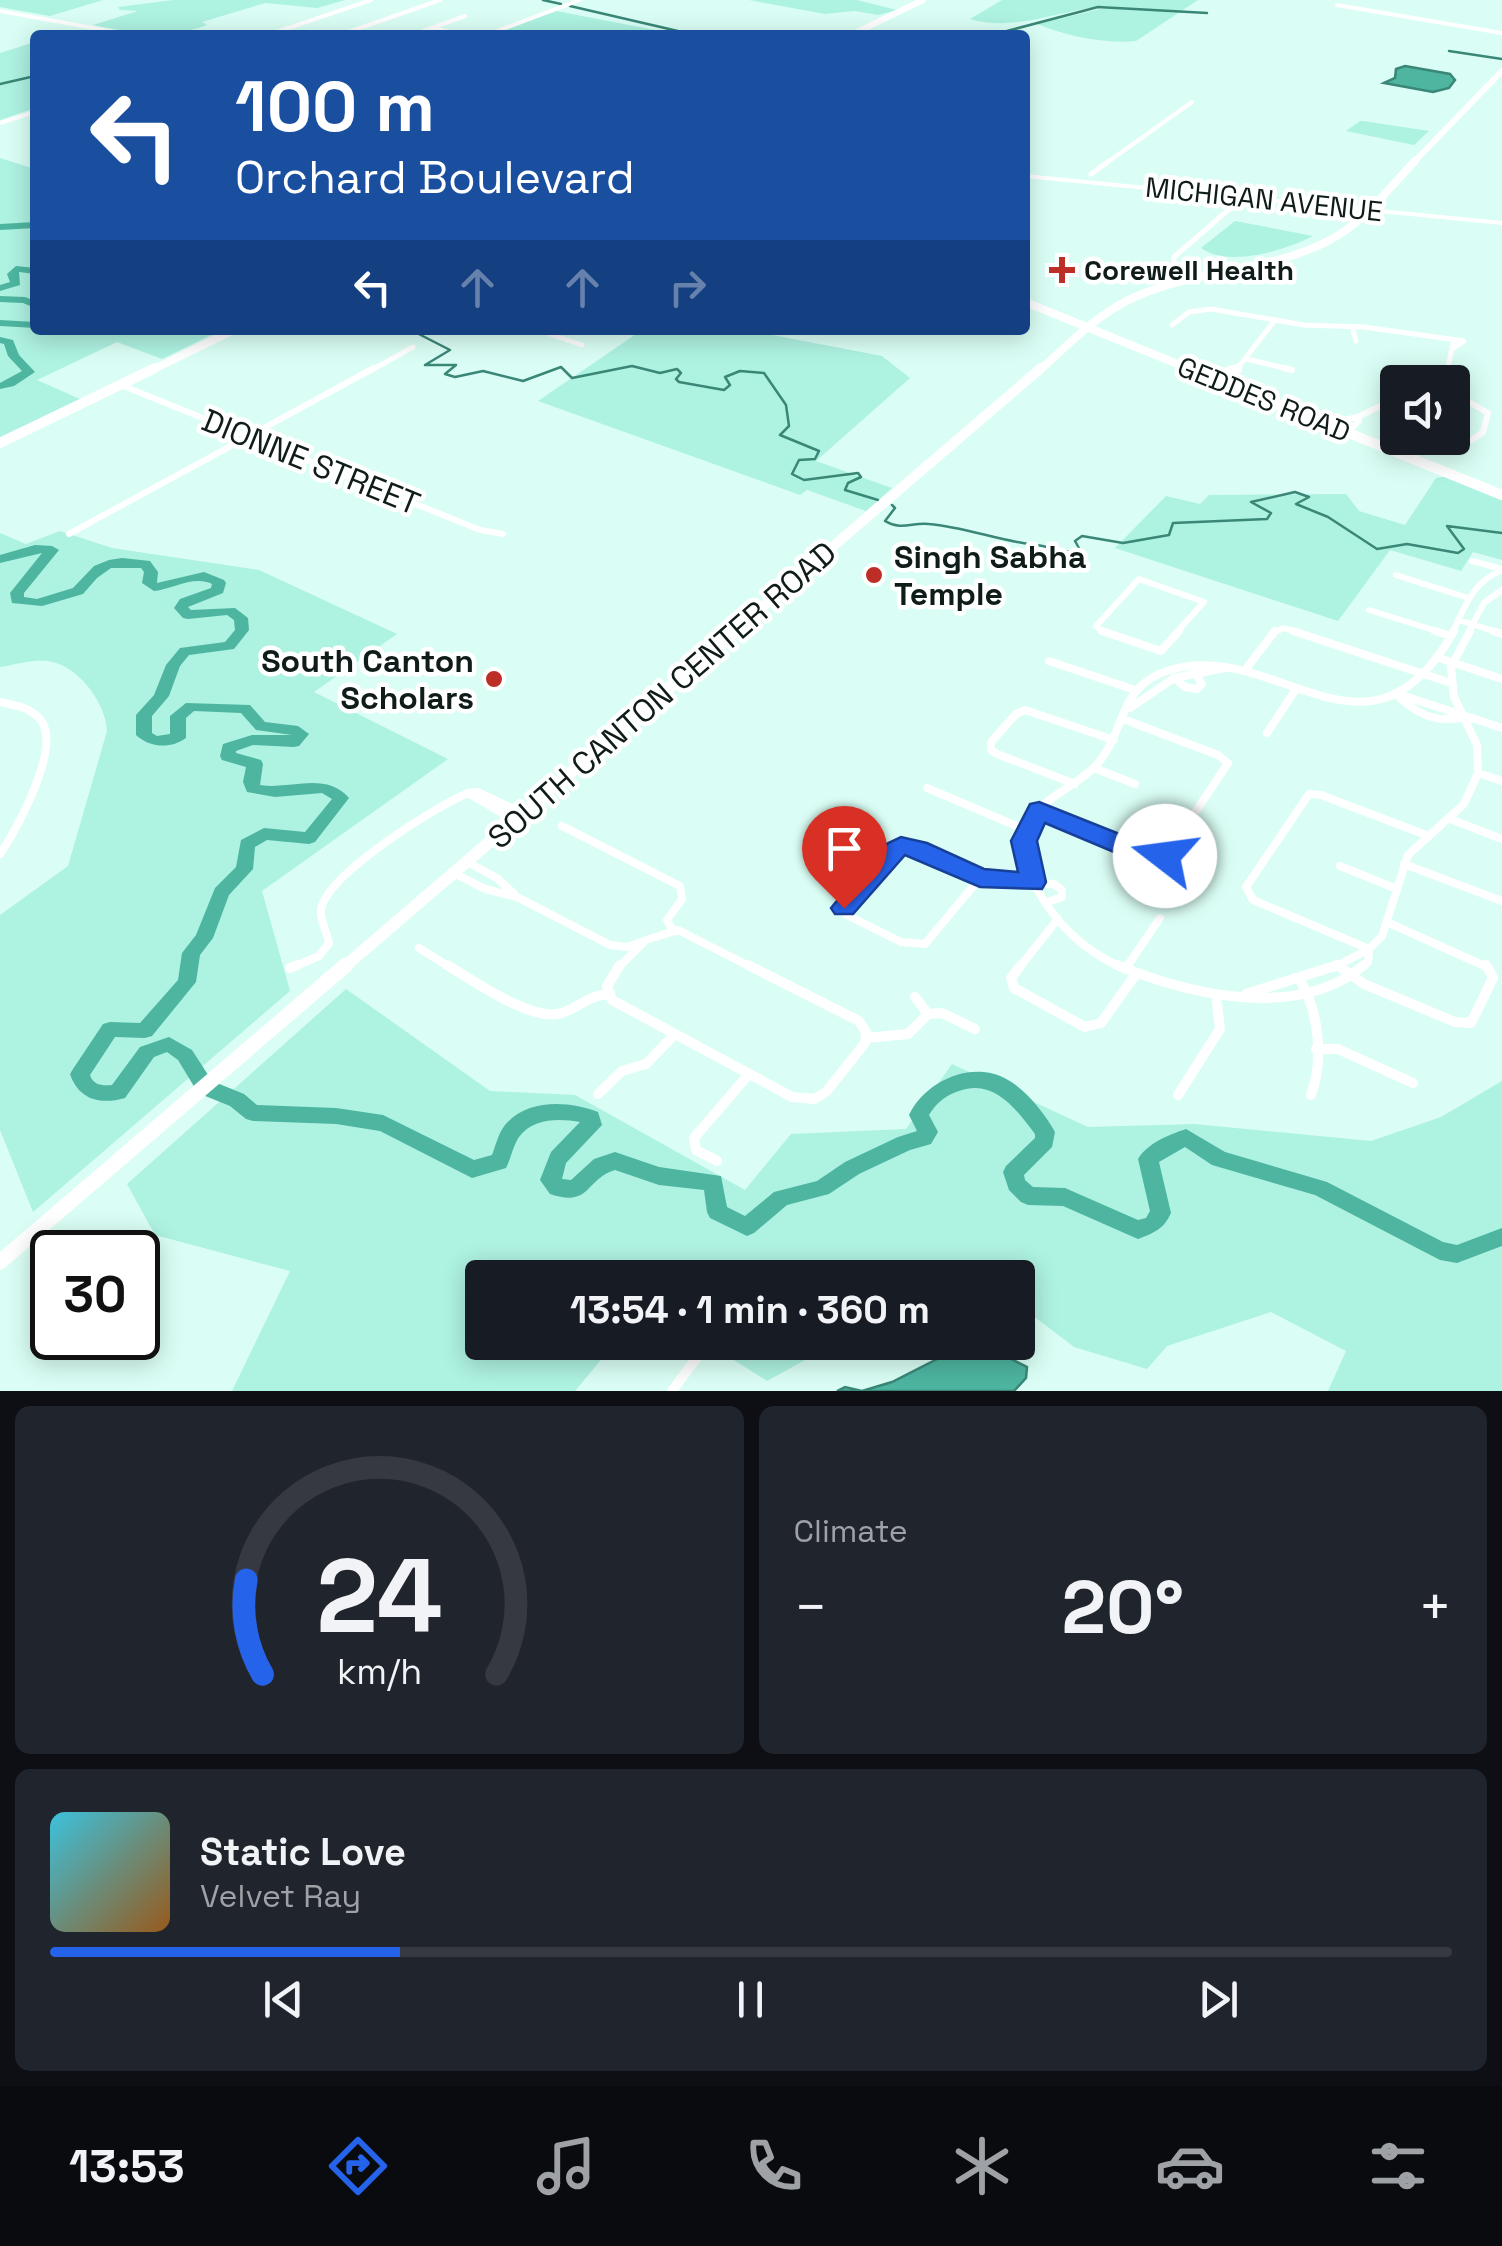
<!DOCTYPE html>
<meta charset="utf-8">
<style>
:root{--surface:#171b24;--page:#20242c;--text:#f1f3f6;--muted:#9ea1a6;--line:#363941;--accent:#2563eb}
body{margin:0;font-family:"Space Grotesk",sans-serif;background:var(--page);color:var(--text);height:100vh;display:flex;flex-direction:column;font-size:38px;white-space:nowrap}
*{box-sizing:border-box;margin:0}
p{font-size:32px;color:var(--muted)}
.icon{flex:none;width:55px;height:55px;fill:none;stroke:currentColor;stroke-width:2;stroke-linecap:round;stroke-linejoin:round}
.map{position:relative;height:1391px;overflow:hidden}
.panel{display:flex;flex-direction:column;gap:15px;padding:15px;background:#0d0f14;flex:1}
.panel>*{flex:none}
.hud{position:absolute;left:30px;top:30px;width:1000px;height:305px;border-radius:10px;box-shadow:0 5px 25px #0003;background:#1a4fa0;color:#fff;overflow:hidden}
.tools{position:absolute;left:1380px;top:365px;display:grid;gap:20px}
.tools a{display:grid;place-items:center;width:90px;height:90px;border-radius:10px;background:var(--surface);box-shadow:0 5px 25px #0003;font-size:50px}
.speed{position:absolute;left:30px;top:1230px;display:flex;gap:20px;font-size:50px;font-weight:700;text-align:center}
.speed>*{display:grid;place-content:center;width:130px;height:130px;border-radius:50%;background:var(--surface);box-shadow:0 5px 25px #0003;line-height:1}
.speed .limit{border:5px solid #111;border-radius:15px;background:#fff;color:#111}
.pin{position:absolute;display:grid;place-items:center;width:85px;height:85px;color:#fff;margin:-102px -42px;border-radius:50% 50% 50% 0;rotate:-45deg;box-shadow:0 0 10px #0007}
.pin .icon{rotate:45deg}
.me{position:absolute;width:110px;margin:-55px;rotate:285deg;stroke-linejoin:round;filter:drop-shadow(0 0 8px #0008)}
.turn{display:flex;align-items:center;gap:35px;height:210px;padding:0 40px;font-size:45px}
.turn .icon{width:130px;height:130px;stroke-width:2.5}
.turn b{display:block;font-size:70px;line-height:85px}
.lanes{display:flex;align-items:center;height:95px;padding:0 40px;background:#0003;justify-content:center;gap:50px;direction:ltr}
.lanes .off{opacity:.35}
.big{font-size:75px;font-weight:600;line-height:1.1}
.panel .card{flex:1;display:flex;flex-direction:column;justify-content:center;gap:15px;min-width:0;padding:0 35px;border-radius:15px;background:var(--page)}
.panel .dial{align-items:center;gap:0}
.dial svg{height:260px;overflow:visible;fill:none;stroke:var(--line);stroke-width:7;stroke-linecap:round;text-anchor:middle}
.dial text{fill:var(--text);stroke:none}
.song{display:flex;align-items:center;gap:30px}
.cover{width:120px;height:120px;border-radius:15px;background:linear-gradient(135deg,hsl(190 70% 55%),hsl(30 70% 35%))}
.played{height:10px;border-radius:5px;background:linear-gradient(90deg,var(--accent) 25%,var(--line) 25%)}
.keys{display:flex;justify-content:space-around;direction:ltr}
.heat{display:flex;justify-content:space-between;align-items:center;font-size:55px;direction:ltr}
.panel .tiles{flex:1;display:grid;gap:15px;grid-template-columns:1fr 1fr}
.card:last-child{grid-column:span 2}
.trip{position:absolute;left:465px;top:1260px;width:570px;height:100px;border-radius:10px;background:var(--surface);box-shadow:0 5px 25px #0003;font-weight:600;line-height:100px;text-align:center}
.menu{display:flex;height:160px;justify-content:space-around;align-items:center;background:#090b0e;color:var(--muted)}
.menu .icon{width:70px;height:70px}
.menu .on{color:var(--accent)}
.menu b{font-size:45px;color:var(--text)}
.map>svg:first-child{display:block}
</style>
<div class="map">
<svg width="1502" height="1391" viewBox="0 0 1502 1391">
<rect width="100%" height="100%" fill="#dafef5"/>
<path fill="#aef2e1" d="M 0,0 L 103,0 L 50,16 L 0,7 Z
M 174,0 L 345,0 L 317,8 L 265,3 L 202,22 L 207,25 C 167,40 133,33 93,25 L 138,11 L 120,10 L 118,7 Z
M 749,0 L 857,0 L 897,10 L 878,15 L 855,11 L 825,14 Z
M 1002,0 L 1198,0 L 1136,41 C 1104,44 1066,36 1037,24 L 1113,6 C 1064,7 1019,33 970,19 Z
M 556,11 L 676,34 L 493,35 Z
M 35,42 L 35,108 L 0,120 L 0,53 Z
M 1360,121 L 1363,121 L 1429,131 L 1414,145 L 1346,131 Z
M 0,158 L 35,169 L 35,330 L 221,330 L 162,359 L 117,342 L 37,380 L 80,399 L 0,437 Z
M 1235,221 L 1313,236 C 1286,250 1228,268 1201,248 Z
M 642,330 L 746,330 L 882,356 L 910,378 L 816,461 L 892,488 L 866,511 L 807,490 L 800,495 L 538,401 Z
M 1447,476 L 1502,499 L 1502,560 L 1473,552 L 1461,571 L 1390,550 L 1338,621 L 1115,548 L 1166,496 L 1200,504 L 1209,495 L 1346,494 L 1359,511 L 1405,525 L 1436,478 Z
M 60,531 L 112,548 L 259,570 L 397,634 L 314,692 L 448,759 L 262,891 L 290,991 L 33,1212 L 0,1130 L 0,915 L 68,866 L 107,731 C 106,703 78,665 48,661 C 34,659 15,665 0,667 L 0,533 L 26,544 Z
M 346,989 L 490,1091 L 575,1095 L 745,1190 L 791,1134 L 906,1129 L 952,1064 L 1088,1127 L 1194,1124 L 1371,1141 L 1441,1117 L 1502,1081 L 1502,1391 L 1328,1391 L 1346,1351 L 1271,1312 L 1167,1346 L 1147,1369 L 1074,1347 L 1036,1318 L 1018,1318 L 1018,1278 L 482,1278 L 482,1342 L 615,1343 L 575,1391 L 232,1391 L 290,1271 L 155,1235 L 127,1184 Z
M 707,1343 L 836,1343 L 767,1381 Z"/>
<path fill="#4db5a0" stroke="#3a8778" stroke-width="2.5" d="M 1405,66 L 1450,74 L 1455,80 L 1449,88 L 1433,92 L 1384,83 L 1395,78 L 1396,69 Z
M 995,1351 L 1027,1367 L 1026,1378 L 1014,1391 L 837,1391 L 845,1387 L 862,1391 L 892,1382 L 951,1352 Z"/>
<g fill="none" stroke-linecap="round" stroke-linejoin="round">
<path stroke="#3a8778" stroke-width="2.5" d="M 543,0 L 561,4
M 570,6 L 695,35
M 992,35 L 1098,7 L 1207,13
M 1449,51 L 1502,59
M 0,84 L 35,76
M 129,330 L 150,330
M 411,330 L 450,350 L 425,365 L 456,365 L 445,374 L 455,377 L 483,371 L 523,381 L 561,367 L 572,378 L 632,366 L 660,373 L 677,369 L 681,373 L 676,379 L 679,382 L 724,390 L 730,385 L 725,377 L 740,371 L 764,373 L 786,405 L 789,426 L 780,435 L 819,451 L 815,459 L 799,460 L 792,474 L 804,480 L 858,473 L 861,477 L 848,483 L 845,490 L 878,500
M 892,505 L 895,508 L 885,521 C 902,531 912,522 929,524 C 965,527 999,541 1036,545 C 1055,547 1060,555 1080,550 L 1075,541 L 1082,536 L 1123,543 L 1169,535 L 1173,523 L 1267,519 L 1271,513 L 1251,502 L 1295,492 L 1309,497 L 1296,504 L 1328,517 L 1377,549 L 1407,544 L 1458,553 L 1464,549 L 1447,526 L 1502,533"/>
<path fill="#4db5a0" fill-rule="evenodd" d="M 35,222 L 35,228 L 0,230 L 0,224 Z
M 16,266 L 35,268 L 35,274 L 19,272 L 20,285 L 0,291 L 0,285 L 10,282 L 7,274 Z
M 0,296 L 25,297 L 35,301 L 35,308 L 23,303 L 0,302 Z
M 0,320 L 35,322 L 35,328 L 0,326 Z
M 0,337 L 13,340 L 19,355 L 35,372 L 14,386 L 0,389 L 0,383 L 22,371 L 8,356 L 4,344 L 0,343 Z
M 35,545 L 52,546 L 59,550 L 24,593 L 24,597 L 37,599 L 73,588 L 94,566 L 109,560 L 122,558 L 150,561 L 158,572 L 157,583 L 204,572 L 224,580 L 226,583 L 223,593 L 188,607 L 191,610 L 235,608 L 248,618 L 249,630 L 234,649 L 189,655 L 180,666 L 169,696 L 152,716 L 152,733 L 157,736 L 170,734 L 170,716 L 186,703 L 250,705 L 265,722 L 298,726 L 309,734 L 299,746 L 294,747 L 253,745 L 236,751 L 236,753 L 261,760 L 263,764 L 260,785 C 291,790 325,771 349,798 L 315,842 L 309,844 L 267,840 L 255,847 L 253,869 L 229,895 L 213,938 L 200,955 L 196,982 L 152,1036 L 145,1038 L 115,1037 L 90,1075 C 93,1085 102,1086 112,1085 L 140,1047 L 169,1037 L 192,1050 L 212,1081 L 244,1094 L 257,1105 L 336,1108 L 383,1115 L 474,1160 L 492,1155 C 496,1145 498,1134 505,1125 C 527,1098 570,1101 598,1112 L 602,1125 L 566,1163 L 562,1179 L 571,1180 L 594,1159 L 615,1152 L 659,1167 L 721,1176 L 727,1207 L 745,1216 L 774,1192 L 817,1181 L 845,1162 L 898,1137 L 917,1131 L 909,1115 C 925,1081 973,1059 1008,1080 C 1026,1090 1045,1114 1055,1132 L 1052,1147 L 1024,1175 L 1025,1180 L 1033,1187 L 1065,1188 L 1138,1220 L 1146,1218 L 1150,1211 L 1138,1159 C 1148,1143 1168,1135 1186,1129 L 1225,1152 L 1327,1182 L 1443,1242 L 1457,1245 L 1502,1228 L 1502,1246 L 1457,1263 L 1440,1260 L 1315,1195 L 1212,1165 L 1185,1147 L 1159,1162 L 1171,1213 C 1164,1229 1154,1233 1138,1239 L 1063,1206 L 1028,1205 L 1021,1202 L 1009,1190 L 1003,1172 L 1006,1166 L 1035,1138 L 1035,1134 C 1016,1109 994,1078 959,1091 C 946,1095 936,1103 929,1115 L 938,1132 L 931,1144 L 910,1150 L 859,1174 L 829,1194 L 787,1205 L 754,1233 L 747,1236 L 710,1218 L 707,1212 L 704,1190 L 659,1185 L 615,1170 C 585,1179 591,1208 550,1194 L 540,1180 L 551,1152 L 580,1122 C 560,1118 532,1118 519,1137 C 513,1146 511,1158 506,1168 L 472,1178 L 380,1131 L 336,1124 L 253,1121 L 246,1119 L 230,1106 L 198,1093 L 178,1060 L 167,1052 L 154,1057 L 125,1098 C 100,1105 79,1100 70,1074 L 73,1069 L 103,1024 L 110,1022 L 140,1023 L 178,980 L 182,953 L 196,935 L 215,888 L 236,867 L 241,840 L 264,828 L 305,832 L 332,799 L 322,793 L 275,797 L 247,792 L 243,782 L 246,767 L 222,760 L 220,756 L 223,744 L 252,735 L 292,735 L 256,730 L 241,713 L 194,711 L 186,718 L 186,738 C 171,749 150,748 136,735 L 136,715 L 154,695 L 166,665 L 180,648 L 225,642 L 235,630 L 234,620 L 227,615 L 188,619 L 183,618 L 174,608 L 180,599 L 211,588 L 212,584 C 194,575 173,589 154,591 L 142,583 L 144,572 L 141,568 L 111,568 L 97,578 L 83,594 L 42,606 L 12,603 L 10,593 L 42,553 L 0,563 L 0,555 Z"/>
<path stroke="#fff" stroke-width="4" d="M 1337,5 L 1502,33
M 433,28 L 463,35
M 268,35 L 371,0
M 340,35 L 440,0
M 413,35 L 465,16
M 486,35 L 580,0
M 0,123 L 35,112
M 1105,164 L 1192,102"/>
<path stroke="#fff" stroke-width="5" d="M 1091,174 L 1109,161
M 1188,277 L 1174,267 L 1174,257 L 1234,205 L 1238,197
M 1172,325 L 1189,312 L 1211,309 L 1304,325 L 1364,327 L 1464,341 L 1454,348
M 1352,326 L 1356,341
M 538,330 L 582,345
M 1247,359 L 1292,370
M 1240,365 L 1275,320
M 370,371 L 413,347
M 1226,371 L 1240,365 L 1239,371
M 1447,371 L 1453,344"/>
<path stroke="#fff" stroke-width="6" d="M 1284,368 L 1292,370
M 1210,377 L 1232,368
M 1221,381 L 1239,368
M 1428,382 L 1448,368
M 121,385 L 480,530 L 503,534
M 1452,392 L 1488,413 L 1483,432 L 1472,440
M 1358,417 L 1398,397
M 1330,423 L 1358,417 L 1359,421 L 1348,432
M 69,534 L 374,368
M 1472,561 L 1502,569
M 1396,575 L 1465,597
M 1369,610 L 1443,633
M 1459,620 L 1500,633
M 1105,633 L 1096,626 L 1139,579 L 1204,602 L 1176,633
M 1273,633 L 1284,628 L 1300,633
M 1452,633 C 1466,606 1471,583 1502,570
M 1468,633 L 1484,603 L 1502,590"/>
<path stroke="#fff" stroke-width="8" d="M 1102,631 L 1161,651 L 1179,631
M 1293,631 L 1451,683
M 1435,631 L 1451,636
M 1493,631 L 1502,634
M 1436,657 L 1502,679
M 1049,661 L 1135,690
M 1246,669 L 1275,631
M 1174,678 L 1185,687 L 1197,689 L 1202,684 L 1195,672
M 1395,693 L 1502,728
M 1395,693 C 1415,713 1435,724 1463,717
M 0,702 C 15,705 33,708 42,722 C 60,750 17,829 0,854
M 1130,708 L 1174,678 L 1225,668
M 1267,733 L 1296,689
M 1094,768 L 1135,784
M 1478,773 L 1502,781
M 1075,784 L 997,754 L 991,750 L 991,742 L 1016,714 L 1025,710 L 1114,740
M 927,788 L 1026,830
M 468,793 L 514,820
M 1039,810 L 1149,856 L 1168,853 L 1228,763 L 1218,755 L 1123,719
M 1450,819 L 1502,839
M 562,826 L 680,886 L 682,899 L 667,920 L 672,929
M 901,846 L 918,849 L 980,878 L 925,944 L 901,942 L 845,914 L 844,907 L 891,852 Z
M 467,862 L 497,878 L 514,894
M 1404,864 L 1502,901
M 1340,866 L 1397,889
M 454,873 L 485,889 L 517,897 L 610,945 L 628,947 L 641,942
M 980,878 L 1054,884 L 1062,890 L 1062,897 L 1045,903
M 1389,923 L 1489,968
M 419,948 L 451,968
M 1369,949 L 1253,900 L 1246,887 L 1309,794 L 1321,795 L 1426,835
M 1337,965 L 1341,968
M 291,968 L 319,956 L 329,943 C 327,931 318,918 322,905 C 335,870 433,808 468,793 L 478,792 L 522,813
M 618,968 L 646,940 L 678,930 L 753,968
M 1019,968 L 1058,919
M 1123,968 C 1085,952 1055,923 1036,887 C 1027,868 1020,849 1027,828 C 1039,796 1079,787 1099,762 C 1127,727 1118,685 1170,670 C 1277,638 1369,783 1454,631
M 1126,968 L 1160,918
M 1333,968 L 1369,949 L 1382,936 L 1408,855 L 1464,804 L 1478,773 L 1477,745 L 1454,697 L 1451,667 L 1470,631
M 1361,968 L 1368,962 L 1369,949"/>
<path stroke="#fff" stroke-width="10" d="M 447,965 C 472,980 528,1019 557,1014 C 577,1011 588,994 609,994
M 620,965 L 607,986 L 612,1000 L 792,1097 L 814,1099 L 826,1092 L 865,1043 L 866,1032 L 859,1021 L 748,965
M 1021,965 L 1011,978 L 1014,988 L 1085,1027 L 1101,1023 L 1136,974
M 1117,965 C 1190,995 1298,1021 1364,965
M 1337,965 L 1364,984 L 1455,1022 L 1471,1023 L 1493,978 L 1486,965
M 290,968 L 297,965
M 1125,969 L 1128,965
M 1300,980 C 1319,1013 1324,1059 1311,1095
M 1246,994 L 1338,965
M 915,997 L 928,1014
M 928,1014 L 942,1013 L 975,1029
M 866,1038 L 908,1034 L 928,1014
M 1316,1049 L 1338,1049 L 1413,1083
M 598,1094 L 622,1071 L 646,1064 L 675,1034
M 1178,1095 L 1220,1029 L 1216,994
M 717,1161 L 696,1150 L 694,1138 L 749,1074
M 672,1391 L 698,1356"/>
<path stroke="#fff" stroke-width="6" d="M 851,35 L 923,0
M 1412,164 L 1502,71"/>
<path stroke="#fff" stroke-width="8" d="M 1025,302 L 1195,371
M 150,371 L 234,330
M 1039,371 C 1069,344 1099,312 1137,296 C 1199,269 1270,272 1330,240 C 1363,223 1389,188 1415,161"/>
<path stroke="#fff" stroke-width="10" d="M 1188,368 L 1502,495
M 0,443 L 155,368
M 732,633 L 1041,368"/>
<path stroke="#fff" stroke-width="12" d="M 343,968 L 735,631"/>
<path stroke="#fff" stroke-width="15" d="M 0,1262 L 346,965"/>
<path fill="#fff" fill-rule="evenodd" d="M 0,9 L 131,33 L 134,35 L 121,35 L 0,13 Z
M 1025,174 L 1502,221 L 1502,225 L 1025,178 Z"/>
</g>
<path fill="#2563eb" stroke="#184099" stroke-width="2.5" d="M 1039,802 L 1152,847 L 1174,849 L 1178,856 L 1174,862 L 1140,863 L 1045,823 L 1037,841 L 1046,882 L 1042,889 L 980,887 L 905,855 L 853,914 L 835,914 L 831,908 L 882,846 L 901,837 L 927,843 L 984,869 L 1018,872 L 1011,841 L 1030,804 Z"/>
<g fill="#bd2f26" stroke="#fff" stroke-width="4">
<path d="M1057 255h10v10h10v10h-10v10h-10v-10h-10v-10h10z"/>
<circle cx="874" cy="575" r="10"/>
<circle cx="494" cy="679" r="10"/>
</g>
<g text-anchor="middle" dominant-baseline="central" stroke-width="9" stroke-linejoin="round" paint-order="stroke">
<g font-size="28" fill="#0f1c19" stroke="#fff">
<text transform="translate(1264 199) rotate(6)">MICHIGAN AVENUE</text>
<text transform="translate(1264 399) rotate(22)">GEDDES ROAD</text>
</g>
<g font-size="28" font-weight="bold" fill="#0f1c19" stroke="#fff" text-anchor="start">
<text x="1084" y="270">Corewell Health</text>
</g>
<g font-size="32" fill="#0f1c19" stroke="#fff">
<text transform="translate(311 462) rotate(22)">DIONNE STREET</text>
<text transform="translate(662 695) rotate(-41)">SOUTH CANTON CENTER ROAD</text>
</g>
<g font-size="32" font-weight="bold" fill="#0f1c19" stroke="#fff" text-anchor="start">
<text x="894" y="557">Singh Sabha<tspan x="894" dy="37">Temple</tspan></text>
<text x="474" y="661" text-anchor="end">South Canton<tspan x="474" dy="37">Scholars</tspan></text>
</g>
</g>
</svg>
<div class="tools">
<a><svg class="icon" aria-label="sound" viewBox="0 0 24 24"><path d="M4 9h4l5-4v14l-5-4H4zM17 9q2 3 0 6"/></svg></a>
</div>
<div class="speed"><div class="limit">30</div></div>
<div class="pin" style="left:844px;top:908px;background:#d93025"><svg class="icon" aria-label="arrive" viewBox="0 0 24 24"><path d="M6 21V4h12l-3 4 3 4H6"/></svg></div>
<svg class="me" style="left:1165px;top:856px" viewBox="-20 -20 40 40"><circle r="19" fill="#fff"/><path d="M0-13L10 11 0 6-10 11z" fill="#2563eb"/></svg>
<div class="trip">13:54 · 1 min · 360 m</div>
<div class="hud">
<div class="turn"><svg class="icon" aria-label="left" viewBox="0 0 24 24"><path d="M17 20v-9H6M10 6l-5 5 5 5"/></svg><div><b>100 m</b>Orchard Boulevard</div></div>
<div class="lanes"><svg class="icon" aria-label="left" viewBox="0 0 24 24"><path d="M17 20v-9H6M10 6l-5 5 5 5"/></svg><svg class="icon off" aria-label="ahead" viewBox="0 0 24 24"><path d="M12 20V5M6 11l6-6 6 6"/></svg><svg class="icon off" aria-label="ahead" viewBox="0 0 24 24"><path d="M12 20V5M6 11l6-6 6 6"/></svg><svg class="icon off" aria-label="right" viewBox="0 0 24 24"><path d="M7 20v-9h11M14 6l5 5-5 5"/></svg></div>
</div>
</div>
<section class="panel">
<div class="tiles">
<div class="card dial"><svg viewBox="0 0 100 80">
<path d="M14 69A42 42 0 1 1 86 69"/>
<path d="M14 69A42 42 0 0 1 9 40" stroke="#2563eb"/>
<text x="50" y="56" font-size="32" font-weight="700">24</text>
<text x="50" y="72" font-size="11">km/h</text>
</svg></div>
<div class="card"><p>Climate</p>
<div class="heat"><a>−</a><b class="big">20°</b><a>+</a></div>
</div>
<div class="card">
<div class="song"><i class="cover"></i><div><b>Static Love</b><p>Velvet Ray</p></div></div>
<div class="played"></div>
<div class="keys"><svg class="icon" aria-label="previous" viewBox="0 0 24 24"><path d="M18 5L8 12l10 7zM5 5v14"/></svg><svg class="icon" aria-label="pause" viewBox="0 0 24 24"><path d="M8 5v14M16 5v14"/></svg><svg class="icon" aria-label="next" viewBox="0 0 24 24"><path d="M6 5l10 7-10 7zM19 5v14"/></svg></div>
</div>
</div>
</section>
<nav class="menu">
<b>13:53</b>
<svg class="icon on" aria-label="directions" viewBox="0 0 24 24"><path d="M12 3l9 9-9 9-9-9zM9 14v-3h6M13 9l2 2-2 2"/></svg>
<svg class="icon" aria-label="music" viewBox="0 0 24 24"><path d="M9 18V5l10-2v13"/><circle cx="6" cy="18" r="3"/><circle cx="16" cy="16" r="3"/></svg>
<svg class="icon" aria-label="phone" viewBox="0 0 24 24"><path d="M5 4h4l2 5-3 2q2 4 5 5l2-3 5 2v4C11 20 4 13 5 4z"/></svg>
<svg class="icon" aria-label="climate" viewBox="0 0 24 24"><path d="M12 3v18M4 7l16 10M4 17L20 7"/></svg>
<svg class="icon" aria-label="car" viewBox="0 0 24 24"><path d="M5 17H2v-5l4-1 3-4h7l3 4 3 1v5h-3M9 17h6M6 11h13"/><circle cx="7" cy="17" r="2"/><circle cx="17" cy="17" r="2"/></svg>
<svg class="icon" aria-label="filters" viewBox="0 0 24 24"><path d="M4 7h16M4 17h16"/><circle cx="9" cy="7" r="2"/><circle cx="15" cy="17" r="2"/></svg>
</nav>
